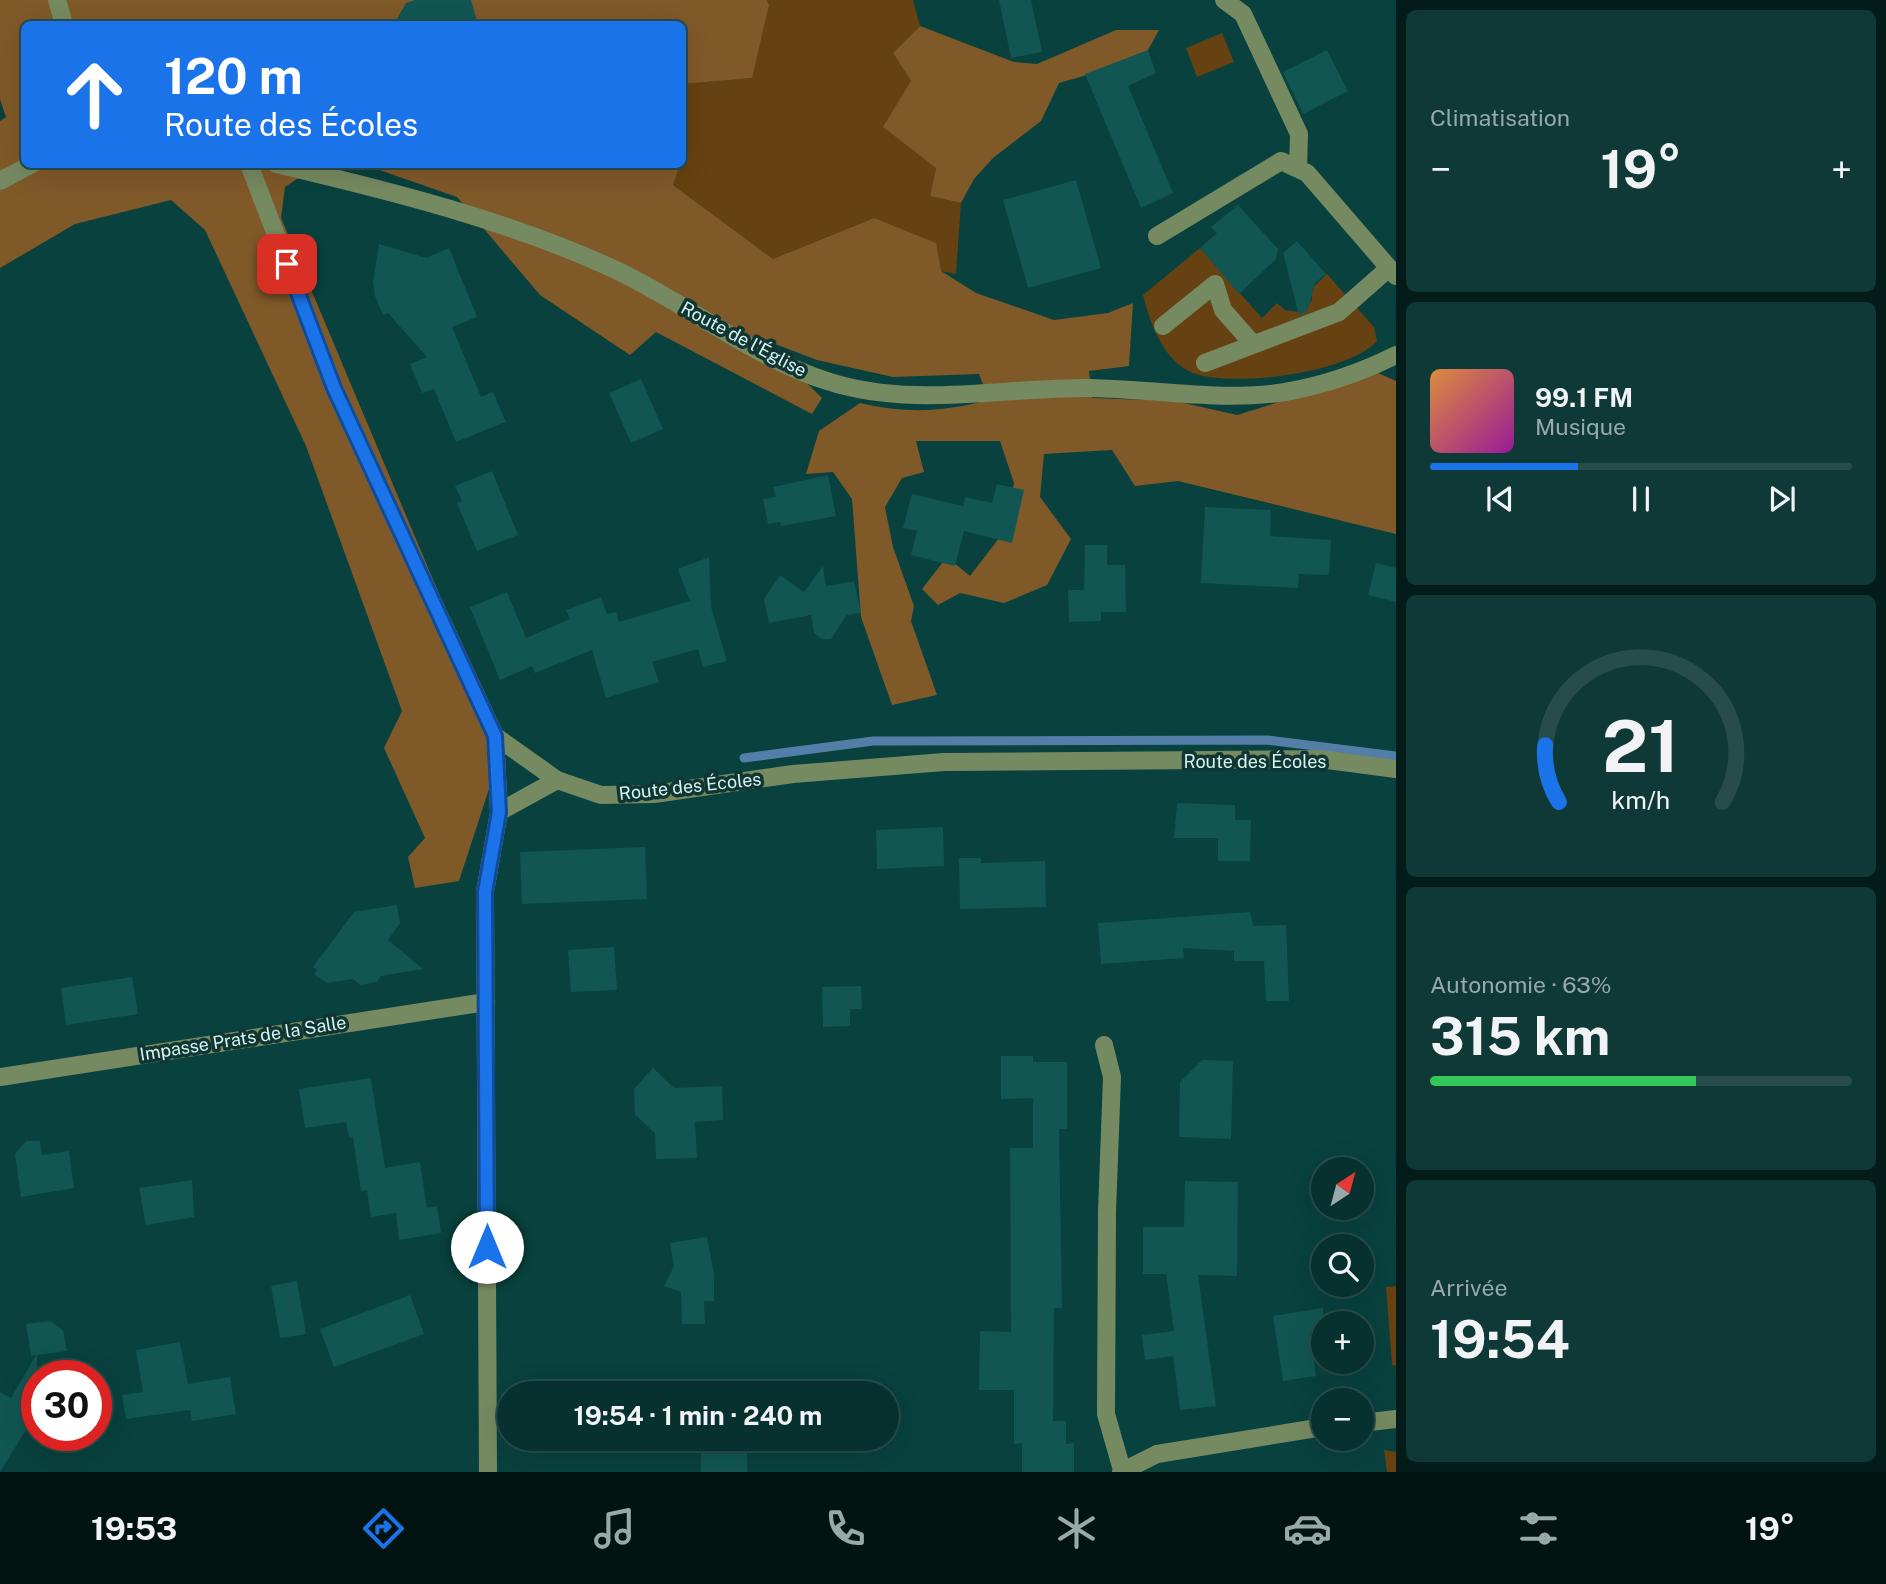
<!DOCTYPE html>
<html lang="fr">
<meta charset="utf-8">
<style>
:root{--surface:#06312e;--page:#0f3936;--text:#f1f3f6;--muted:#98a9aa;--line:#274c4a;--accent:#1a73e8}
body{margin:0;font-family:"Public Sans",sans-serif;background:var(--page);color:var(--text);height:100vh;display:flex;flex-direction:column;font-size:26px;white-space:nowrap}
*{box-sizing:border-box;margin:0}
p{font-size:23px;color:var(--muted)}
.icon{flex:none;width:38px;height:38px;fill:none;stroke:currentColor;stroke-width:2;stroke-linecap:round;stroke-linejoin:round}
.map{position:relative;flex:1;overflow:hidden}
.panel{display:flex;flex-direction:column;gap:10px;padding:10px;background:#031b19;width:490px}
.panel>*{flex:none}
.guide{position:absolute;left:21px;top:21px;width:665px;height:147px;border-radius:10px;box-shadow:0 7px 28px #0002,0 0 0 2px var(--line);background:#1a73e8;color:#fff;overflow:hidden}
.needle{width:46px;rotate:36deg}
.controls{position:absolute;left:1311px;top:1157px;display:grid;gap:14px}
.controls a{display:grid;place-items:center;width:63px;height:63px;border-radius:50%;background:var(--surface);box-shadow:0 7px 28px #0002,0 0 0 2px var(--line);font-size:35px}
.speed{position:absolute;left:21px;top:1360px;display:flex;gap:14px;font-size:35px;font-weight:700;text-align:center}
.speed>*{display:grid;place-content:center;width:91px;height:91px;border-radius:50%;background:var(--surface);box-shadow:0 7px 28px #0002,0 0 0 2px var(--line);line-height:1}
.speed .limit{border:10px solid #d22;background:#fff;color:#111}
.pin{position:absolute;display:grid;place-items:center;width:60px;height:60px;color:#fff;margin:-30px;border-radius:14px;box-shadow:0 4px 10px #0006}
.me{position:absolute;width:77px;margin:-38px;rotate:0deg;stroke-linejoin:round;filter:drop-shadow(0 0 5px #0008)}
.turn{display:flex;align-items:center;gap:24px;height:147px;padding:0 28px;font-size:32px}
.turn .icon{width:91px;height:91px;stroke-width:2.5}
.turn b{display:block;font-size:49px;line-height:60px}
.big{font-size:52px;font-weight:700;line-height:1.1}
.panel .card{flex:1;display:flex;flex-direction:column;justify-content:center;gap:10px;min-width:0;padding:0 24px;border-radius:10px;background:var(--page)}
.panel .dial{align-items:center;gap:0}
.dial svg{height:182px;overflow:visible;fill:none;stroke:var(--line);stroke-width:7;stroke-linecap:round;text-anchor:middle}
.dial text{fill:var(--text);stroke:none}
.song{display:flex;align-items:center;gap:21px}
.cover{width:84px;height:84px;border-radius:10px;background:linear-gradient(135deg,hsl(30 70% 55%),hsl(300 70% 35%))}
.played{height:7px;border-radius:4px;background:linear-gradient(90deg,var(--accent) 35%,var(--line) 35%)}
.keys{display:flex;justify-content:space-around;direction:ltr}
.heat{display:flex;justify-content:space-between;align-items:center;font-size:38px;direction:ltr}
.charge{height:10px;border-radius:5px;background:linear-gradient(90deg,#34c759 63%,var(--line) 0)}
.trip{position:absolute;left:497px;top:1381px;width:402px;height:70px;border-radius:35px;background:var(--surface);box-shadow:0 7px 28px #0002,0 0 0 2px var(--line);font-weight:700;line-height:70px;text-align:center}
.tabs{display:flex;height:112px;justify-content:space-around;align-items:center;background:#021412;color:var(--muted)}
.tabs .icon{width:49px;height:49px}
.tabs .on{color:var(--accent)}
.tabs b{font-size:32px;color:var(--text)}
main{display:flex;flex:1;min-height:0}
.map>svg:first-child{display:block}
</style>
<main>
<div class="map">
<svg width="1396" height="1472" viewBox="0 0 1396 1472">
<rect width="100%" height="100%" fill="#08413e"/>
<path fill="#664111" d="M 767,0 L 913,0 L 920,26 L 893,53 L 911,81 L 936,168 L 930,196 L 961,203 L 956,274 L 941,271 L 874,218 L 773,259 L 673,185 L 684,155 L 683,84 L 751,78 L 769,5 Z
M 1222,33 L 1234,62 L 1197,77 L 1186,48 Z
M 1200,248 L 1262,318 L 1277,303 L 1285,310 L 1300,312 L 1312,300 L 1312,288 L 1327,274 L 1374,327 L 1377,341 C 1349,373 1233,388 1193,373 C 1163,361 1150,323 1143,295 Z
M 1396,1286 L 1396,1366 L 1392,1365 L 1386,1287 Z
M 1384,1450 L 1396,1452 L 1396,1472 L 1387,1472 Z"/>
<path fill="#805929" d="M 0,0 L 767,0 L 769,5 L 752,78 L 683,84 L 682,24 L 24,24 L 24,164 L 318,165 L 285,187 L 281,218 L 503,746 L 459,881 L 415,888 L 408,857 L 425,838 L 384,748 L 402,711 L 306,446 L 205,230 L 171,200 L 75,224 L 0,268 L 0,121 L 6,117 L 0,99 Z
M 920,26 L 1014,62 L 1037,64 L 1116,30 L 1159,30 L 1143,59 L 1059,83 L 1041,121 L 993,158 L 974,179 L 961,203 L 930,196 L 936,168 L 883,127 L 911,81 L 893,53 Z
M 365,165 L 680,165 L 673,185 L 773,259 L 874,218 L 936,243 L 941,271 L 976,293 L 1054,320 L 1108,313 L 1133,303 L 1129,366 L 1089,371 L 1092,398 L 1175,401 L 1237,415 L 1376,372 L 1396,381 L 1396,534 L 1178,481 L 1135,486 L 1112,450 L 1044,454 L 1040,497 L 1071,539 L 1047,585 L 1004,603 L 960,593 L 938,605 L 922,589 L 947,557 L 970,576 L 1003,533 L 1014,483 L 1000,441 L 916,441 L 924,472 L 902,478 L 885,507 L 893,547 L 914,606 L 911,621 L 937,695 L 892,705 L 861,617 L 852,499 L 833,472 L 806,474 L 819,431 L 860,403 C 909,414 941,412 989,400 L 979,374 L 893,377 L 817,360 L 762,339 L 822,398 L 812,414 L 656,332 L 630,355 L 540,295 L 457,197 Z"/>
<g fill="none" stroke-linecap="round" stroke-linejoin="round">
<path stroke="#527ea8" stroke-width="9" d="M 744,758 L 873,741 L 1267,740 L 1396,756"/>
</g>
<path fill="#115652" d="M 415,0 L 471,0 L 478,24 L 394,24 L 406,3 Z
M 999,0 L 1031,0 L 1042,52 L 1011,58 Z
M 1148,50 L 1156,73 L 1128,86 L 1173,193 L 1141,208 L 1085,74 Z
M 1327,50 L 1348,91 L 1303,114 L 1283,72 Z
M 1076,180 L 1101,268 L 1028,288 L 1003,200 Z
M 1238,205 L 1278,249 L 1276,259 L 1239,294 L 1200,248 L 1217,233 L 1211,227 Z
M 1297,241 L 1326,274 L 1315,283 L 1307,312 L 1299,315 L 1283,253 Z
M 379,244 L 426,258 L 449,248 L 477,317 L 452,327 L 481,397 L 493,392 L 506,422 L 456,442 L 434,389 L 422,393 L 410,364 L 427,357 L 388,313 L 383,315 L 375,296 L 373,282 Z
M 641,379 L 663,429 L 631,443 L 609,393 Z
M 492,471 L 518,535 L 477,551 L 457,503 L 462,501 L 455,486 Z
M 828,475 L 836,516 L 781,526 L 780,522 L 768,524 L 763,499 L 776,497 L 773,487 Z
M 997,484 L 1024,490 L 1012,543 L 964,531 L 955,566 L 911,555 L 917,531 L 903,528 L 912,494 L 963,506 L 965,497 L 992,503 Z
M 1205,507 L 1271,510 L 1270,536 L 1331,540 L 1329,575 L 1299,574 L 1298,588 L 1201,583 Z
M 1085,545 L 1107,545 L 1107,565 L 1125,565 L 1126,612 L 1101,612 L 1101,621 L 1069,622 L 1068,590 L 1084,590 Z
M 709,557 L 711,607 L 727,661 L 703,667 L 698,649 L 652,662 L 659,682 L 606,698 L 592,650 L 535,673 L 532,666 L 500,680 L 470,607 L 507,592 L 526,638 L 570,619 L 566,610 L 601,597 L 607,614 L 616,612 L 619,622 L 690,601 L 678,569 Z
M 1376,563 L 1396,568 L 1396,602 L 1368,595 Z
M 823,566 L 826,586 L 854,581 L 861,613 L 847,615 L 831,639 L 822,639 L 814,633 L 811,615 L 769,623 L 764,599 L 780,575 L 804,592 Z
M 1177,803 L 1235,805 L 1235,820 L 1251,820 L 1250,861 L 1218,861 L 1218,838 L 1174,838 Z
M 943,827 L 944,866 L 877,869 L 876,830 Z
M 645,847 L 647,899 L 522,904 L 520,852 Z
M 959,858 L 981,858 L 981,863 L 1045,861 L 1046,907 L 960,909 Z
M 397,905 L 400,923 L 388,940 L 423,969 L 381,976 L 377,982 L 360,985 L 353,979 L 327,983 L 314,974 L 317,970 L 313,967 L 354,912 Z
M 1250,912 L 1253,926 L 1286,925 L 1289,1001 L 1266,1001 L 1264,961 L 1234,961 L 1234,951 L 1183,948 L 1184,958 L 1101,964 L 1098,923 Z
M 614,947 L 617,990 L 571,992 L 568,950 Z
M 132,977 L 138,1014 L 66,1025 L 61,988 Z
M 861,986 L 862,1009 L 850,1009 L 850,1026 L 823,1027 L 822,987 Z
M 1001,1056 L 1033,1056 L 1033,1062 L 1067,1062 L 1067,1129 L 1059,1129 L 1062,1308 L 1054,1308 L 1053,1421 L 1066,1421 L 1066,1444 L 1074,1443 L 1074,1472 L 1022,1472 L 1022,1443 L 1014,1444 L 1014,1390 L 979,1390 L 980,1331 L 1011,1332 L 1010,1148 L 1033,1148 L 1033,1098 L 1001,1099 Z
M 1202,1060 L 1233,1061 L 1231,1139 L 1179,1137 L 1180,1082 Z
M 653,1068 L 674,1088 L 722,1086 L 723,1120 L 695,1122 L 697,1158 L 656,1159 L 655,1133 L 635,1115 L 634,1089 Z
M 371,1078 L 385,1168 L 420,1162 L 427,1208 L 437,1206 L 441,1233 L 399,1240 L 396,1213 L 371,1217 L 367,1190 L 361,1191 L 353,1137 L 349,1138 L 346,1122 L 305,1128 L 299,1089 Z
M 26,1141 L 40,1141 L 42,1155 L 69,1151 L 74,1188 L 21,1197 L 15,1154 Z
M 192,1180 L 194,1217 L 146,1225 L 139,1188 Z
M 1185,1181 L 1238,1182 L 1237,1276 L 1198,1275 L 1216,1406 L 1180,1410 L 1173,1356 L 1145,1360 L 1142,1335 L 1174,1331 L 1166,1274 L 1143,1274 L 1143,1227 L 1184,1227 Z
M 707,1237 L 714,1274 L 714,1301 L 704,1301 L 705,1324 L 682,1324 L 681,1292 L 664,1286 L 674,1266 L 670,1243 Z
M 297,1281 L 306,1334 L 280,1338 L 271,1286 Z
M 410,1295 L 424,1334 L 334,1367 L 320,1329 Z
M 1323,1308 L 1323,1360 L 1314,1361 L 1316,1376 L 1283,1381 L 1273,1316 Z
M 50,1321 L 63,1330 L 67,1351 L 37,1355 L 37,1412 L 0,1472 L 0,1392 L 11,1398 L 36,1355 L 31,1356 L 26,1324 Z
M 180,1342 L 188,1384 L 230,1377 L 236,1414 L 192,1421 L 190,1410 L 126,1419 L 122,1395 L 143,1392 L 136,1350 Z
M 701,1438 L 747,1438 L 747,1472 L 701,1472 Z"/>
<g fill="none" stroke-linecap="round" stroke-linejoin="round">
<path stroke="#768a61" stroke-width="18" d="M 57,0 L 64,24
M 1224,0 L 1243,14 L 1299,134 L 1298,169
M 249,164 L 334,388 L 495,736 L 557,780 L 601,795 L 654,794 L 793,774 L 944,762 L 1320,759 L 1396,769
M 276,164 C 391,191 511,221 618,271 C 689,305 752,357 827,381 C 912,409 1003,387 1090,388 C 1154,389 1222,402 1285,392 C 1325,385 1360,373 1396,355
M 0,181 L 32,164
M 1157,236 L 1281,161 L 1307,173 L 1396,276
M 1163,326 L 1215,284 L 1223,310 L 1253,344
M 1205,363 L 1339,312 L 1389,268
M 499,812 L 557,780
M 1104,1045 L 1112,1077 L 1107,1212 L 1106,1414 L 1122,1470
M 0,1077 L 486,1002
M 1362,1423 L 1396,1419
M 488,1472 L 485,892 L 499,812 L 495,736
M 1121,1472 L 1157,1454 L 1323,1427"/>
</g>
<g fill="none" stroke-linecap="round" stroke-linejoin="round">
<defs>
<path id="route" d="M 287,264 L 334,388 L 495,736 L 499,812 L 485,892 L 487,1247"/>
</defs>
<use href="#route" stroke="#114b97" stroke-width="18"/>
<use href="#route" stroke="#1a73e8" stroke-width="12"/>
</g>
<g text-anchor="middle" dominant-baseline="central" stroke-width="7" stroke-linejoin="round" paint-order="stroke">
<g font-size="18" fill="#d4f5f1" stroke="#103532">
<text transform="translate(744 339) rotate(28)">Route de l'Église</text>
<text x="1255" y="761">Route des Écoles</text>
<text transform="translate(690 786) rotate(-6)">Route des Écoles</text>
<text transform="translate(243 1038) rotate(-9)">Impasse Prats de la Salle</text>
</g>
</g>
</svg>
<div class="controls">
<a><svg class="needle" viewBox="-14 -14 28 28"><path d="M0-13l5 13h-10z" fill="#e53935"/><path d="M0 13l5-13h-10z" fill="#98a9aa"/></svg></a>
<a><svg class="icon" aria-label="search" viewBox="0 0 24 24"><circle cx="10" cy="10" r="6"/><path d="M15 15l6 6"/></svg></a>
<a>+</a>
<a>−</a>
</div>
<div class="speed"><div class="limit">30</div></div>
<div class="pin" style="left:287px;top:264px;background:#d93025"><svg class="icon" aria-label="arrive" viewBox="0 0 24 24"><path d="M6 21V4h12l-3 4 3 4H6"/></svg></div>
<svg class="me" style="left:487px;top:1247px" viewBox="-20 -20 40 40"><circle r="19" fill="#fff"/><path d="M0-13L10 11 0 6-10 11z" fill="#1a73e8"/></svg>
<div class="trip">19:54 · 1 min · 240 m</div>
<div class="guide">
<div class="turn"><svg class="icon" aria-label="ahead" viewBox="0 0 24 24"><path d="M12 20V5M6 11l6-6 6 6"/></svg><div><b>120 m</b>Route des Écoles</div></div>
</div>
</div>
<section class="panel">
<div class="card"><p>Climatisation</p>
<div class="heat"><a>−</a><b class="big">19°</b><a>+</a></div>
</div>
<div class="card">
<div class="song"><i class="cover"></i><div><b>99.1 FM</b><p>Musique</p></div></div>
<div class="played"></div>
<div class="keys"><svg class="icon" aria-label="previous" viewBox="0 0 24 24"><path d="M18 5L8 12l10 7zM5 5v14"/></svg><svg class="icon" aria-label="pause" viewBox="0 0 24 24"><path d="M8 5v14M16 5v14"/></svg><svg class="icon" aria-label="next" viewBox="0 0 24 24"><path d="M6 5l10 7-10 7zM19 5v14"/></svg></div>
</div>
<div class="card dial"><svg viewBox="0 0 100 80">
<path d="M14 69A42 42 0 1 1 86 69"/>
<path d="M14 69A42 42 0 0 1 8 44" stroke="#1a73e8"/>
<text x="50" y="56" font-size="32" font-weight="700">21</text>
<text x="50" y="72" font-size="11">km/h</text>
</svg></div>
<div class="card"><p>Autonomie · 63%</p><b class="big">315 km</b><div class="charge"></div></div>
<div class="card"><p>Arrivée</p><b class="big">19:54</b></div>
</section>
</main>
<nav class="tabs">
<b>19:53</b>
<svg class="icon on" aria-label="directions" viewBox="0 0 24 24"><path d="M12 3l9 9-9 9-9-9zM9 14v-3h6M13 9l2 2-2 2"/></svg>
<svg class="icon" aria-label="music" viewBox="0 0 24 24"><path d="M9 18V5l10-2v13"/><circle cx="6" cy="18" r="3"/><circle cx="16" cy="16" r="3"/></svg>
<svg class="icon" aria-label="phone" viewBox="0 0 24 24"><path d="M5 4h4l2 5-3 2q2 4 5 5l2-3 5 2v4C11 20 4 13 5 4z"/></svg>
<svg class="icon" aria-label="climate" viewBox="0 0 24 24"><path d="M12 3v18M4 7l16 10M4 17L20 7"/></svg>
<svg class="icon" aria-label="car" viewBox="0 0 24 24"><path d="M5 17H2v-5l4-1 3-4h7l3 4 3 1v5h-3M9 17h6M6 11h13"/><circle cx="7" cy="17" r="2"/><circle cx="17" cy="17" r="2"/></svg>
<svg class="icon" aria-label="filters" viewBox="0 0 24 24"><path d="M4 7h16M4 17h16"/><circle cx="9" cy="7" r="2"/><circle cx="15" cy="17" r="2"/></svg>
<b>19°</b>
</nav>
